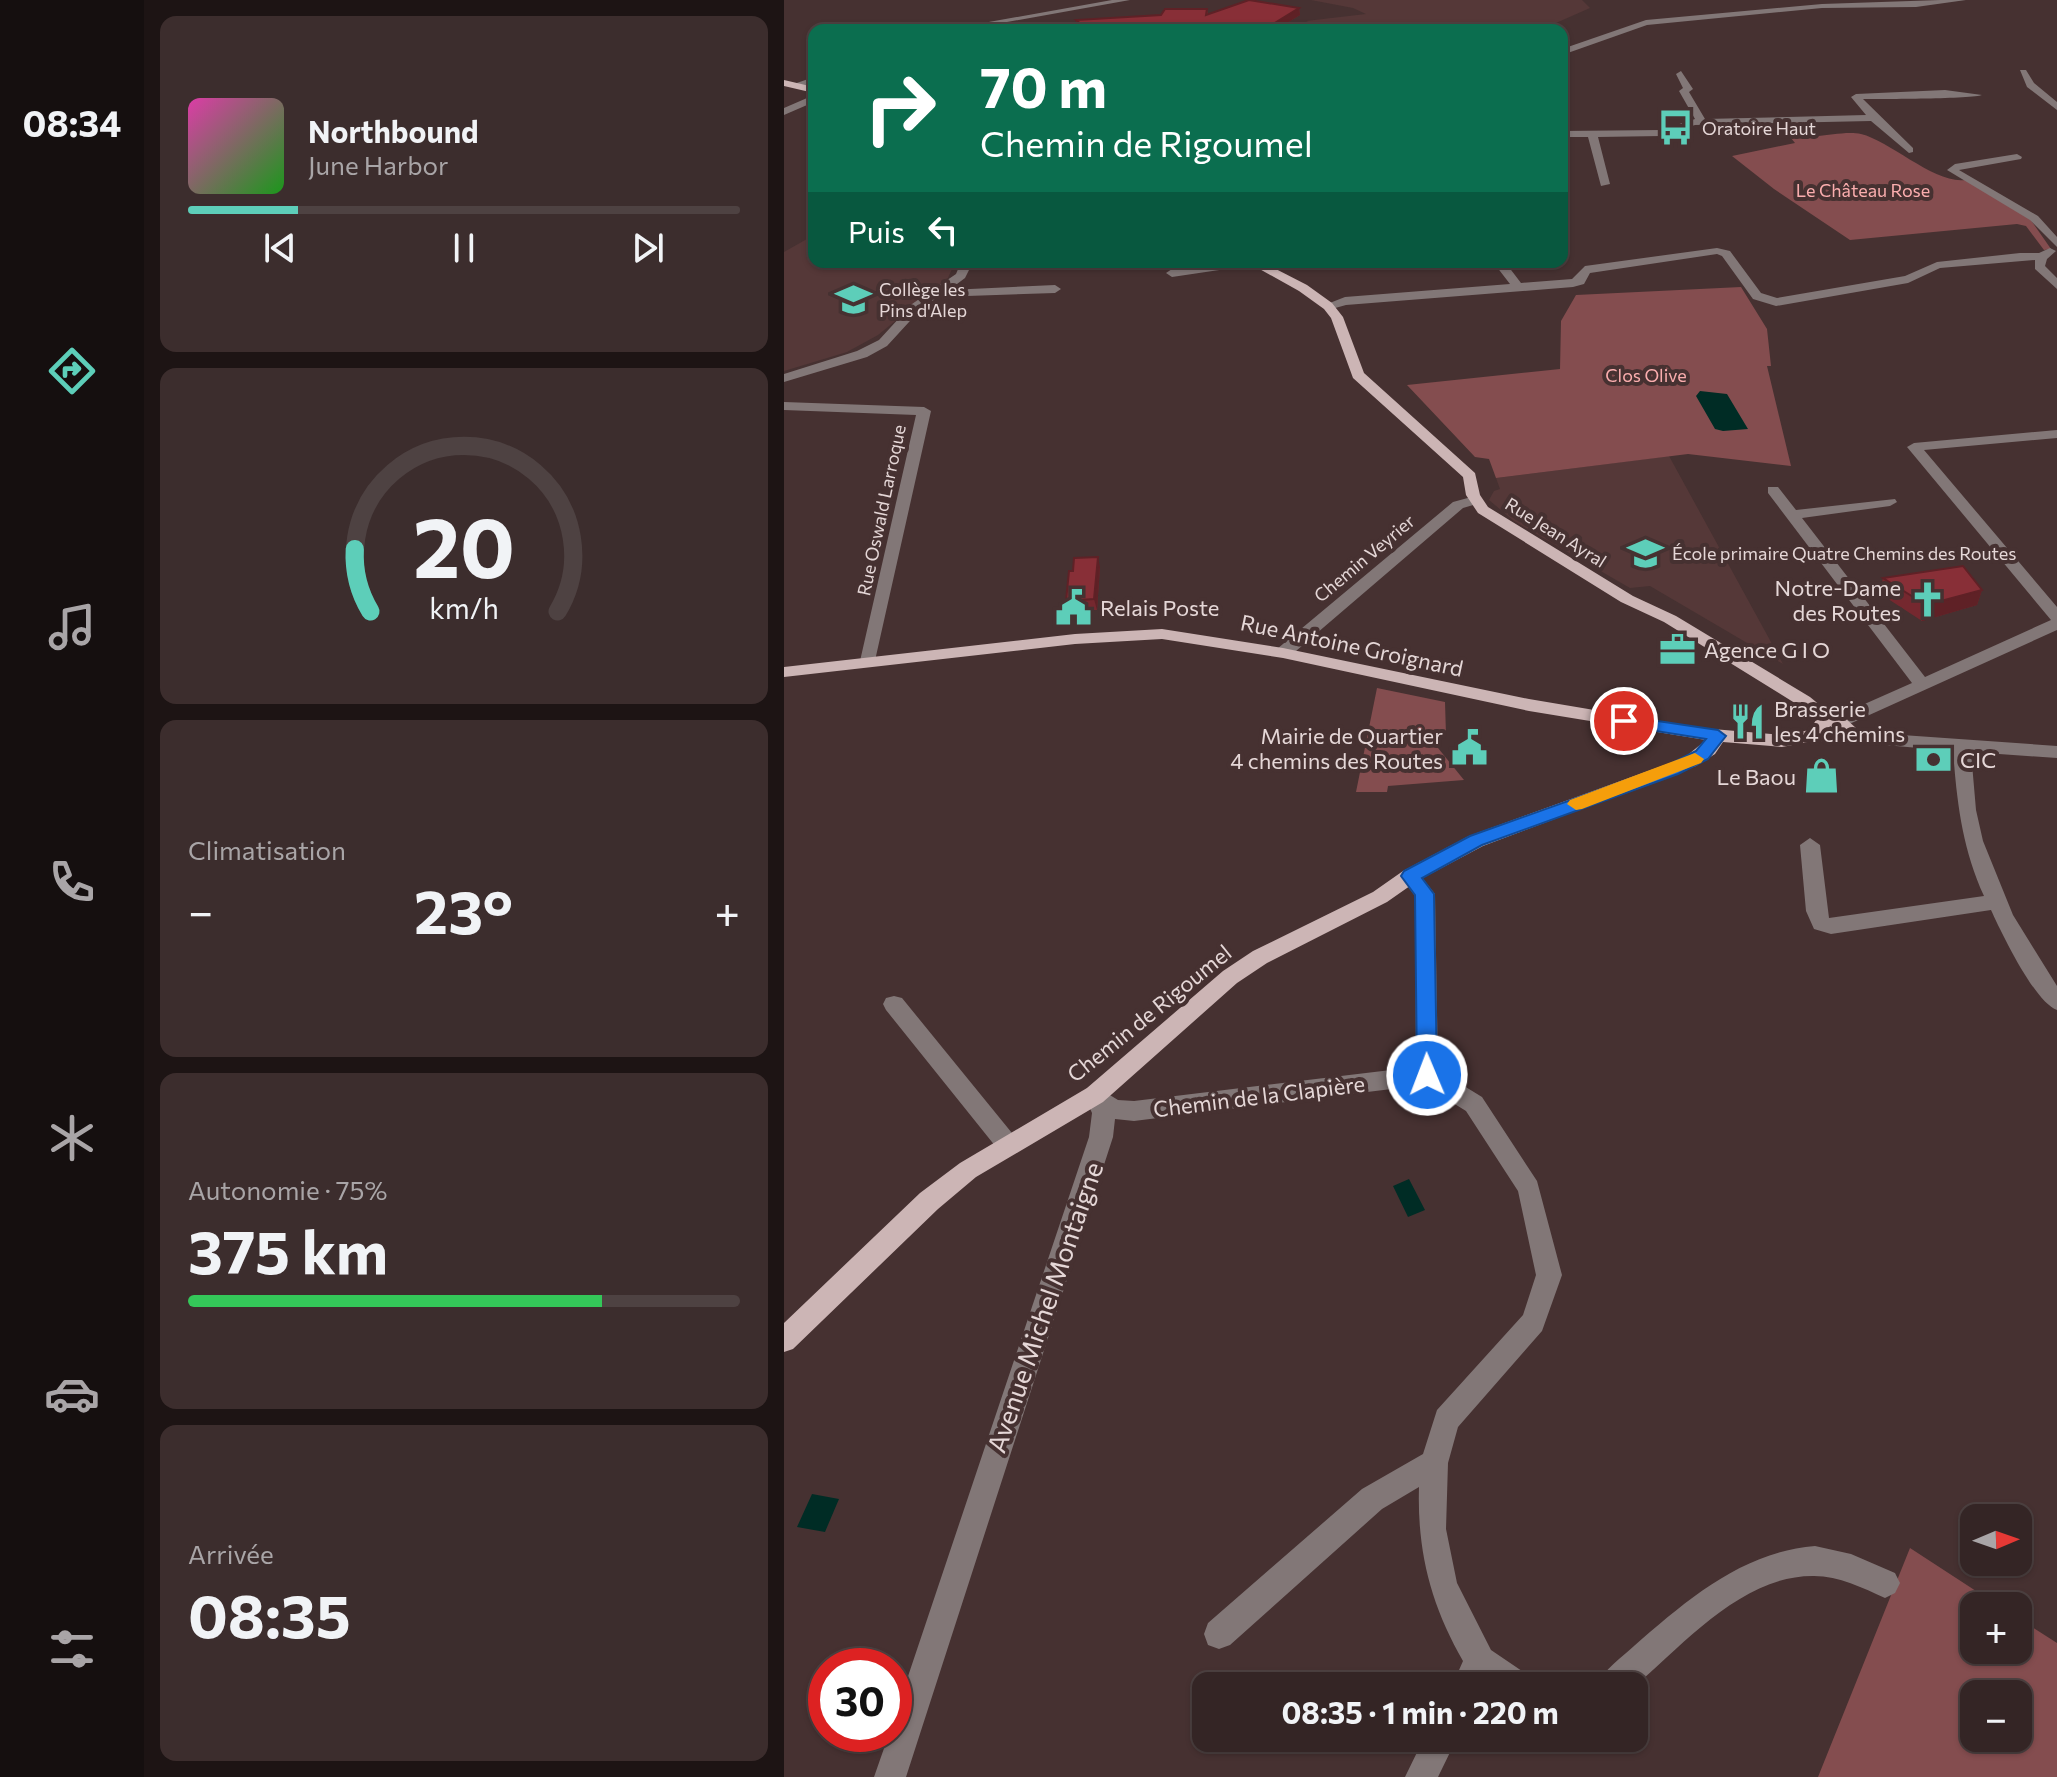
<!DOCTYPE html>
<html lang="fr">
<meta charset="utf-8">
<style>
:root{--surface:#342525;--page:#3c2d2d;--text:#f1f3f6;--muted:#a9a5a7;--line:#4e4242;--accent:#5dceb9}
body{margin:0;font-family:Commissioner,sans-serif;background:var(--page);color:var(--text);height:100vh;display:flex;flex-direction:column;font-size:30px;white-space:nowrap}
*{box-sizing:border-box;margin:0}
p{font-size:26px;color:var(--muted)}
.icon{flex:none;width:44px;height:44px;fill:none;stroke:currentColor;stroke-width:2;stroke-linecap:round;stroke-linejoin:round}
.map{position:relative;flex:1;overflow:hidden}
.panel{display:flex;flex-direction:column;gap:16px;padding:16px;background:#1d1414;width:640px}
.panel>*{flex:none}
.guide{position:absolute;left:24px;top:24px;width:760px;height:244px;border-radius:16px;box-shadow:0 2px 6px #0004,0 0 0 2px var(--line);background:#0b6e4f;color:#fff;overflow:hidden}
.needle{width:52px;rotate:88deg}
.buttons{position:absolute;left:1176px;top:1504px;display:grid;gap:16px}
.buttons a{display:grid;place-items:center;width:72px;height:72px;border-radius:16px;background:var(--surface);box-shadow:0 2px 6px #0004,0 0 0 2px var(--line);font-size:40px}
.speed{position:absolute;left:24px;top:1648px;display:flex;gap:16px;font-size:40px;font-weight:700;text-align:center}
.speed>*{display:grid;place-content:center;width:104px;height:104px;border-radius:50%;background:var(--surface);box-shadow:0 2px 6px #0004,0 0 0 2px var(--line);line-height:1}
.speed .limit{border:12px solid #d22;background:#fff;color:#111}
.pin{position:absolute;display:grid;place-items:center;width:68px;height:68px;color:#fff;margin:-34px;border:4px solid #fff;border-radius:50%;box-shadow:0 2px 8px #0007}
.me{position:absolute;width:88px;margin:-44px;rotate:359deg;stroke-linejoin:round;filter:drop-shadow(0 0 6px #0008)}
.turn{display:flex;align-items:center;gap:28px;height:168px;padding:0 40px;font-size:36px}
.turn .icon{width:104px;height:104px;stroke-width:2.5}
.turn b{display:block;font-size:56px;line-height:68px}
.then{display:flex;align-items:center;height:76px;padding:0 40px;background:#0003;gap:16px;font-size:30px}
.big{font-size:60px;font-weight:700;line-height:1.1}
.panel .widget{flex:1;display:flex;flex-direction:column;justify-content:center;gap:12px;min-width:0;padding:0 28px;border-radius:16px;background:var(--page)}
.panel .dial{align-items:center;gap:0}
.dial svg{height:208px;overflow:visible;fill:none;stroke:var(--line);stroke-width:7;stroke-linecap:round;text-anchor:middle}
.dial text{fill:var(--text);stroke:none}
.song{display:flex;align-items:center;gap:24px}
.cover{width:96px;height:96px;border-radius:12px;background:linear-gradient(135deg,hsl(320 70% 55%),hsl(120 70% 35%))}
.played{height:8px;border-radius:4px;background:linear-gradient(90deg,var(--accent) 20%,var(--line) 20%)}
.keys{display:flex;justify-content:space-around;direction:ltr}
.heat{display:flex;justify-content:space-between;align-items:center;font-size:44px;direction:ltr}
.charge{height:12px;border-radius:6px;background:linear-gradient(90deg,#34c759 75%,var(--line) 0)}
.trip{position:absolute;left:408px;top:1672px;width:456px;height:80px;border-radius:16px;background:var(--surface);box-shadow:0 2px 6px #0004,0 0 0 2px var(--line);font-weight:700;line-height:80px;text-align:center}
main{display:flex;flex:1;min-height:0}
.tabs{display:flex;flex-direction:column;width:144px;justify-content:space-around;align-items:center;background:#150f0f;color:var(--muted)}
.tabs .icon{width:56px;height:56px}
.tabs .selected{color:var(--accent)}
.tabs b{font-size:36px;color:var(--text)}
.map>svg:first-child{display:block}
</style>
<main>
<nav class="tabs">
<b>08:34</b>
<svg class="icon selected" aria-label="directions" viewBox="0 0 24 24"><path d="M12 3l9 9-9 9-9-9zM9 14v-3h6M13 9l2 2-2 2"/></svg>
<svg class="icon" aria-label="music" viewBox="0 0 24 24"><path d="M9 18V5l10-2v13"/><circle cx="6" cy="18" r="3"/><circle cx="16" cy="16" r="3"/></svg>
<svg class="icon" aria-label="phone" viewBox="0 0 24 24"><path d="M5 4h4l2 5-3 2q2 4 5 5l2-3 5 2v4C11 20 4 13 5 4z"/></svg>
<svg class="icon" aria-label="climate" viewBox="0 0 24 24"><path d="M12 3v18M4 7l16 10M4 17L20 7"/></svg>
<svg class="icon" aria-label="car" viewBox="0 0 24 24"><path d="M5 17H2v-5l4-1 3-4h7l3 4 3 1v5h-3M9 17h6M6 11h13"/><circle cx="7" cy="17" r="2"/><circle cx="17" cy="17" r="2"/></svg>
<svg class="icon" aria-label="filters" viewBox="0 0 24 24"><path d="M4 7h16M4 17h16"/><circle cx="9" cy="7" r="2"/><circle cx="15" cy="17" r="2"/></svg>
</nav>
<section class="panel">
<div class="widget">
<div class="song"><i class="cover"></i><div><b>Northbound</b><p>June Harbor</p></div></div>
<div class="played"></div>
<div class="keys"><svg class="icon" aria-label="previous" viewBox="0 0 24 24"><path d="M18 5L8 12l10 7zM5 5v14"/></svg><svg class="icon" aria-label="pause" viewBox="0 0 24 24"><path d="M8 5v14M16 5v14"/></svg><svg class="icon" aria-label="next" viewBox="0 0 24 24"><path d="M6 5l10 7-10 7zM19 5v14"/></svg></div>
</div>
<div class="widget dial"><svg viewBox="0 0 100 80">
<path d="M14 69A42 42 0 1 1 86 69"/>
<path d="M14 69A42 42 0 0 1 8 45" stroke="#5dceb9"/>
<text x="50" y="56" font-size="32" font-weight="700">20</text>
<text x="50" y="72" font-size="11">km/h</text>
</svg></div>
<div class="widget"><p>Climatisation</p>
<div class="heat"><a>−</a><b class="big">23°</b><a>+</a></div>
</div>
<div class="widget"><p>Autonomie · 75%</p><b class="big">375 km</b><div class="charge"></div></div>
<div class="widget"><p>Arrivée</p><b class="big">08:35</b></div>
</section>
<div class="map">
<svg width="1273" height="1777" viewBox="0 0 1273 1777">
<rect width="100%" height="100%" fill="#463131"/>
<path fill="#553838" d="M 527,0 L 798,0 L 806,8 L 756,30 L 542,30 L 522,21 L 582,14 L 569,8 Z
M 30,235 L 30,262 L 171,262 L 164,278 L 94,335 L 63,352 L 0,371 L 0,252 Z
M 885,456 L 999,664 L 866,586 L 846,588 L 730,521 L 705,500 L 710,491 L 716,489 L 712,478 Z"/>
<path fill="#844d4f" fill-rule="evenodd" d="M 994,122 L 1024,122 L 1033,136 C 1046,135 1065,131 1077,134 C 1106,141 1151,184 1181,180 L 1246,219 L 1267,249 L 1260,250 L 1242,226 L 1233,224 L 1066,240 L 990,189 L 948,156 L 1011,143 Z
M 957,287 L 983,329 L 987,366 L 983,366 L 1007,466 L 904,454 L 712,478 L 705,459 L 691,457 L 623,385 L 776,369 L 777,321 L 792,295 Z
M 593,688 L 661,702 L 662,735 L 653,736 L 654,748 L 680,780 L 604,786 L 603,792 L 572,792 Z
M 1126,1548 L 1215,1606 L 1190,1606 L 1190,1650 L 1234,1650 L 1234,1618 L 1273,1643 L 1273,1777 L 1034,1777 ZM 1190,1694 L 1234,1694 L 1234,1738 L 1190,1738 Z"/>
<path fill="#002c25" d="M 916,391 L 943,394 L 964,429 L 939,431 L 931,429 L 912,396 Z
M 625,1179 L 641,1210 L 624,1217 L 609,1186 Z
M 28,1494 L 55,1499 L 41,1532 L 13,1527 Z"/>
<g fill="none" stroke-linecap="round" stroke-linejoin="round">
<path fill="#827777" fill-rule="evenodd" d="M 328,0 L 346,0 L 179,30 L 160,30 Z
M 1156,0 L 1182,0 L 1132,7 L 1038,8 L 863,25 L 778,55 L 778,49 L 862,20 L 1038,4 Z
M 1236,70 L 1242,70 L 1250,83 L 1273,102 L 1273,110 L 1243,87 Z
M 897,71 L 909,89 L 905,92 L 921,119 L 1082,115 L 1067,97 L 1072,94 L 1161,90 L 1198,95 C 1189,99 1097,99 1079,99 L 1129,148 L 1129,152 L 1125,153 L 1087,121 L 911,125 L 878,136 L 814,137 L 826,184 L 817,186 L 804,137 L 778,137 L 778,131 L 877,130 L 911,119 L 895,91 L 899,88 L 892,74 Z
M 30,77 L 30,83 L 12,88 L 7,85 Z
M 30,95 L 30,102 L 0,115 L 0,108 Z
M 1233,154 L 1238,157 L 1237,159 L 1175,170 L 1254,216 L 1273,237 L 1273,247 L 1246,220 L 1163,170 L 1171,164 Z
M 933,248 L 946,251 L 977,293 L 993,298 L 1121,276 L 1153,262 L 1236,253 L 1255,253 L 1266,248 L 1272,251 L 1263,259 L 1261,266 L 1273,278 L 1273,289 L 1251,269 L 1251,260 L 1156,268 L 1124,283 L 992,306 L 969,299 L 938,256 L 933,254 L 806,273 L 800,284 L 789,287 L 562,305 L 544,310 L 538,306 L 561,297 L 726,284 L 709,262 L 721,262 L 737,283 L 788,279 L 801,266 Z
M 177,262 L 189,262 L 181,278 L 165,290 L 271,285 L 277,289 L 271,293 L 154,297 L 136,310 L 103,346 L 83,357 L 0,382 L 0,374 L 73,351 L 95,340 L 128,304 L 172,274 Z
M 443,262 L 475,262 L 469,265 L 388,277 L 382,273 L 388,269 Z
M 0,402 L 140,407 L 147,411 L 90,665 L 78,665 L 76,661 L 132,415 L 0,410 Z
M 1273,430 L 1273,438 L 1140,450 L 1273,607 L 1273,630 L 1061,726 L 1049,726 L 1046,722 L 1049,718 L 1128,683 L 984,493 L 984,487 L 994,487 L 1012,510 L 1111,499 L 1113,502 L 1106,506 L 1018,518 L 1141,677 L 1267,620 L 1123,447 L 1130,443 Z
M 691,496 L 696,497 L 696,503 L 679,508 L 505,657 L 493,657 L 491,653 L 493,649 L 669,502 Z
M 1061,731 L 1273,746 L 1273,758 L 1187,752 L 1192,810 L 1199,841 L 1229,915 L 1273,986 L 1273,1010 C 1251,1003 1217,932 1207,910 L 1047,934 L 1030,929 L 1022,911 L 1016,845 L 1026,838 L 1036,845 L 1045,918 L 1200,896 C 1178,848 1173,802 1169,751 L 1055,741 L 1052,737 Z
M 626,869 L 633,871 L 651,894 L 654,1070 L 698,1097 L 753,1181 L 778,1275 L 758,1331 L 674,1427 L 664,1463 L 662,1529 L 673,1583 L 707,1650 L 744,1675 L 748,1686 L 668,1686 L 679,1661 C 647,1605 633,1552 635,1487 L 598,1509 L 446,1645 L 435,1649 L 424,1645 L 420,1634 L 424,1623 L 578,1489 L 639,1454 L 653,1410 L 739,1315 L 752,1275 L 734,1191 L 682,1111 L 640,1085 L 350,1121 L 331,1119 L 329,1137 L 122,1777 L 90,1777 L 105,1734 L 110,1734 L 110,1718 L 305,1137 L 308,1113 L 300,1095 L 303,1088 L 311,1086 L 334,1100 L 350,1101 L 632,1067 L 631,896 L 616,876 L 619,871 Z
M 110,996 L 118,998 L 232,1138 L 236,1145 L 232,1152 L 224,1155 L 216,1152 L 102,1010 L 99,1004 L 102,998 Z
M 1031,1546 L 1067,1554 L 1111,1573 L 1116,1583 L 1111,1593 L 1101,1598 C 1079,1588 1055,1576 1030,1576 C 959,1575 900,1644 850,1687 L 813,1686 C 820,1669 837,1658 850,1646 C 903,1600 958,1552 1031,1546 Z
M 640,1738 L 673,1738 L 654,1777 L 621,1777 Z"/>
<path fill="#ccb5b5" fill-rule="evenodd" d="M 0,80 L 30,87 L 30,93 L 0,86 Z
M 463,262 L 478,262 L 523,285 L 548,303 L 559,317 L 580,373 L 691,473 L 696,495 L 704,507 L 849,596 L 892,616 L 1026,697 L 1048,715 L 1061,718 L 1073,729 L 1067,741 L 1048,745 L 1034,740 L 998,747 L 939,742 L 931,754 L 912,766 L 699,846 L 633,881 L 603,902 L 483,963 L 453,983 L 319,1102 L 192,1177 L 154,1209 L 9,1349 L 0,1352 L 0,1323 L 136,1193 L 176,1163 L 303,1088 L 439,971 L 469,951 L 589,892 L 619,871 L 685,836 L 900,758 L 922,740 L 745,711 L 499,658 L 378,639 L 291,644 L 0,677 L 0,667 L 291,634 L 378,629 L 499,648 L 745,699 L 917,728 L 998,735 L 1026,730 L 1032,720 L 1014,705 L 880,622 L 837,602 L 694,513 L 682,495 L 679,477 L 569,378 L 547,318 L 540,309 L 515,291 ZM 1046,726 L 1054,731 L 1053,733 L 1044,730 Z"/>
</g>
<path fill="#75282f" d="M 515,8 L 516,15 L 491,30 L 296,30 L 293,27 L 292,20 L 377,15 L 423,9 L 424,14 Z
M 316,567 L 313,610 L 284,611 L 282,601 Z
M 1099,578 L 1198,590 L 1193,605 L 1138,621 L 1095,593 Z"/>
<path fill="#5f2126" d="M 515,8 L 516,15 L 491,30 L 481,30 Z
M 314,557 L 316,567 L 313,610 L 310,599 Z
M 1198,590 L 1193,605 L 1138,621 L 1142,605 Z"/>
<path fill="#882f37" stroke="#5f2126" stroke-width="2" d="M 465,0 L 515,8 L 481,29 L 482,30 L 304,30 L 292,20 L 377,15 L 381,9 L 423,9 L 422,15 Z
M 314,557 L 310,599 L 282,601 L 285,571 L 289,571 L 290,558 Z
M 1179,566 L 1198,590 L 1142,605 L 1099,578 Z"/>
<path fill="#1a73e8" stroke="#114b97" stroke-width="2" d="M 840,716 L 934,730 L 942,736 L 924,759 L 894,774 L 698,845 L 638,878 L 650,894 L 653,1075 L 650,1081 L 643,1084 L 636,1081 L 633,1075 L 631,895 L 617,876 L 620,871 L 686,836 L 882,766 L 912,751 L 922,739 L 834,725 L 834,717 Z"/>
<path fill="#f59e0b" d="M 911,753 L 920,759 L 917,763 L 798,809 L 792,810 L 783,804 L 786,800 Z"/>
<defs>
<symbol id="bus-bare" viewBox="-9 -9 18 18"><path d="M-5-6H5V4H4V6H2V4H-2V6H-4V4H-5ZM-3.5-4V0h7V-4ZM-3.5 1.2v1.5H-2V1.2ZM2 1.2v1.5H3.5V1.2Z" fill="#5dceb9" stroke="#463131" stroke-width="2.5" paint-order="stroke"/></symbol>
<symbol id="school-bare" viewBox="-9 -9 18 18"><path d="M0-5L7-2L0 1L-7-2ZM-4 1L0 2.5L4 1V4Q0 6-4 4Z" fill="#5dceb9" stroke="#463131" stroke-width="2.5" paint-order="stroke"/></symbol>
<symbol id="church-bare" viewBox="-9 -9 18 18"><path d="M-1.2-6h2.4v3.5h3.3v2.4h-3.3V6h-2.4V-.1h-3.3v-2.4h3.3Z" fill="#5dceb9" stroke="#463131" stroke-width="2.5" paint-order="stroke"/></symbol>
<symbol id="civic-bare" viewBox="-9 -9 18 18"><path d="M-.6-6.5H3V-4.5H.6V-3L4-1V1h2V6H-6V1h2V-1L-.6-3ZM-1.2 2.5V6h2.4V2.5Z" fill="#5dceb9" stroke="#463131" stroke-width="2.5" paint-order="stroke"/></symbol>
<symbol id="office-bare" viewBox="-9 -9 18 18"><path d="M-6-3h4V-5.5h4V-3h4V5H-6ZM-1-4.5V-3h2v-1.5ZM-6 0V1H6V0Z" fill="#5dceb9" stroke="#463131" stroke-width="2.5" paint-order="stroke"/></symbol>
<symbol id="restaurant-bare" viewBox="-9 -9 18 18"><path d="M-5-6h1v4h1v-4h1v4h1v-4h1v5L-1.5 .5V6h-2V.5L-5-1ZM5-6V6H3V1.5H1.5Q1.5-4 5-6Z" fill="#5dceb9" stroke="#463131" stroke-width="2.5" paint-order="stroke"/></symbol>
<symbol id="bank-bare" viewBox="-9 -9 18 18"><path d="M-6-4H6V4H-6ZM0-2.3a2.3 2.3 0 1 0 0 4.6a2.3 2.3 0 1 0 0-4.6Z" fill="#5dceb9" stroke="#463131" stroke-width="2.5" paint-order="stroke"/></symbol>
<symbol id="shop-bare" viewBox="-9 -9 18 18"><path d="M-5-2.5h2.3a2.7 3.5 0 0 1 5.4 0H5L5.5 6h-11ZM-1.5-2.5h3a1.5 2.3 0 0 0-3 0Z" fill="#5dceb9" stroke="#463131" stroke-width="2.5" paint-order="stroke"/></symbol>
</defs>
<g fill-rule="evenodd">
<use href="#bus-bare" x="866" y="102" width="51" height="51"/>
<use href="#school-bare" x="44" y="274" width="51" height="51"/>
<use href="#school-bare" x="836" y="528" width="51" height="51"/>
<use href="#church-bare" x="1118" y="574" width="51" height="51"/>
<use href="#civic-bare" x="264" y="582" width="51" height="51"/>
<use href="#office-bare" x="868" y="624" width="51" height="51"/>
<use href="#restaurant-bare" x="938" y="696" width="51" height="51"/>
<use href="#civic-bare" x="660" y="722" width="51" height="51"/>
<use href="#bank-bare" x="1124" y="734" width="51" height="51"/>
<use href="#shop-bare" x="1012" y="750" width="51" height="51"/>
</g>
<g text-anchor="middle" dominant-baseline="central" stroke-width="8" stroke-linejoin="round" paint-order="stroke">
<g font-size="18" fill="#e5d7d7" stroke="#463131" text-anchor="start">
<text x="918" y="128">Oratoire Haut</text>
<text x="95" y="289">Collège les<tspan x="95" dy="21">Pins d'Alep</tspan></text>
<text x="888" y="553">École primaire Quatre Chemins des Routes</text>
</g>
<g font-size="18" fill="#faadae" stroke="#463131">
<text x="1079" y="190">Le Château Rose</text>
<text x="862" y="375">Clos Olive</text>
</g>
<g font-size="18" fill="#e5d7d7" stroke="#463131">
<text transform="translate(97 510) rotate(-78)">Rue Oswald Larroque</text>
<text transform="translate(772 532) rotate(32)">Rue Jean Ayral</text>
<text transform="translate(580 558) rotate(-40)">Chemin Veyrier</text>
</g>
<g font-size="22" fill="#e5d7d7" stroke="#463131" text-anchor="start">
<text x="1117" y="587" text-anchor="end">Notre-Dame<tspan x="1117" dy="25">des Routes</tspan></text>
<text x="316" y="607">Relais Poste</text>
<text x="920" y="649">Agence G I O</text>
<text x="990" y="708">Brasserie<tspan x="990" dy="25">les 4 chemins</tspan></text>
<text x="659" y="735" text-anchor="end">Mairie de Quartier<tspan x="659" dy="25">4 chemins des Routes</tspan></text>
<text x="1176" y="759">CIC</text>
<text x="1012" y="776" text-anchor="end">Le Baou</text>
</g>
<g font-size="22" fill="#e5d7d7" stroke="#463131">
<text transform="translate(568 645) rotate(12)">Rue Antoine Groignard</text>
<text transform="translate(365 1013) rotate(-39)">Chemin de Rigoumel</text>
<text transform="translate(475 1096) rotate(-7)">Chemin de la Clapière</text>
</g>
<g font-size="26" fill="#e5d7d7" stroke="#463131">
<text transform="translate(260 1307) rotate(-71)">Avenue Michel Montaigne</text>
</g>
</g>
</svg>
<div class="buttons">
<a><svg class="needle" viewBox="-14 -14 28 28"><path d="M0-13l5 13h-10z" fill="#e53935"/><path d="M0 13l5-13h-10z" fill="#a9a5a7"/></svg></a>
<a>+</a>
<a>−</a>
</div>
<div class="speed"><div class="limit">30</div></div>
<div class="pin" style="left:840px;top:721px;background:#d93025"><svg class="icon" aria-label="arrive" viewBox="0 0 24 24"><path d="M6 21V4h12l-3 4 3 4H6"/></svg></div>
<svg class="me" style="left:643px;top:1075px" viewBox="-20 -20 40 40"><circle r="17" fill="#1a73e8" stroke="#fff" stroke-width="3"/><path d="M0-11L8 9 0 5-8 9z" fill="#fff"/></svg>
<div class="trip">08:35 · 1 min · 220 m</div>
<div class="guide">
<div class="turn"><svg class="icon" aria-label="right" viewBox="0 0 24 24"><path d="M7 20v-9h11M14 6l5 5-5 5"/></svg><div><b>70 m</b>Chemin de Rigoumel</div></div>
<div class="then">Puis<svg class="icon" aria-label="left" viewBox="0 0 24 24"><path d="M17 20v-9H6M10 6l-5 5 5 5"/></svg></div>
</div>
</div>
</main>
